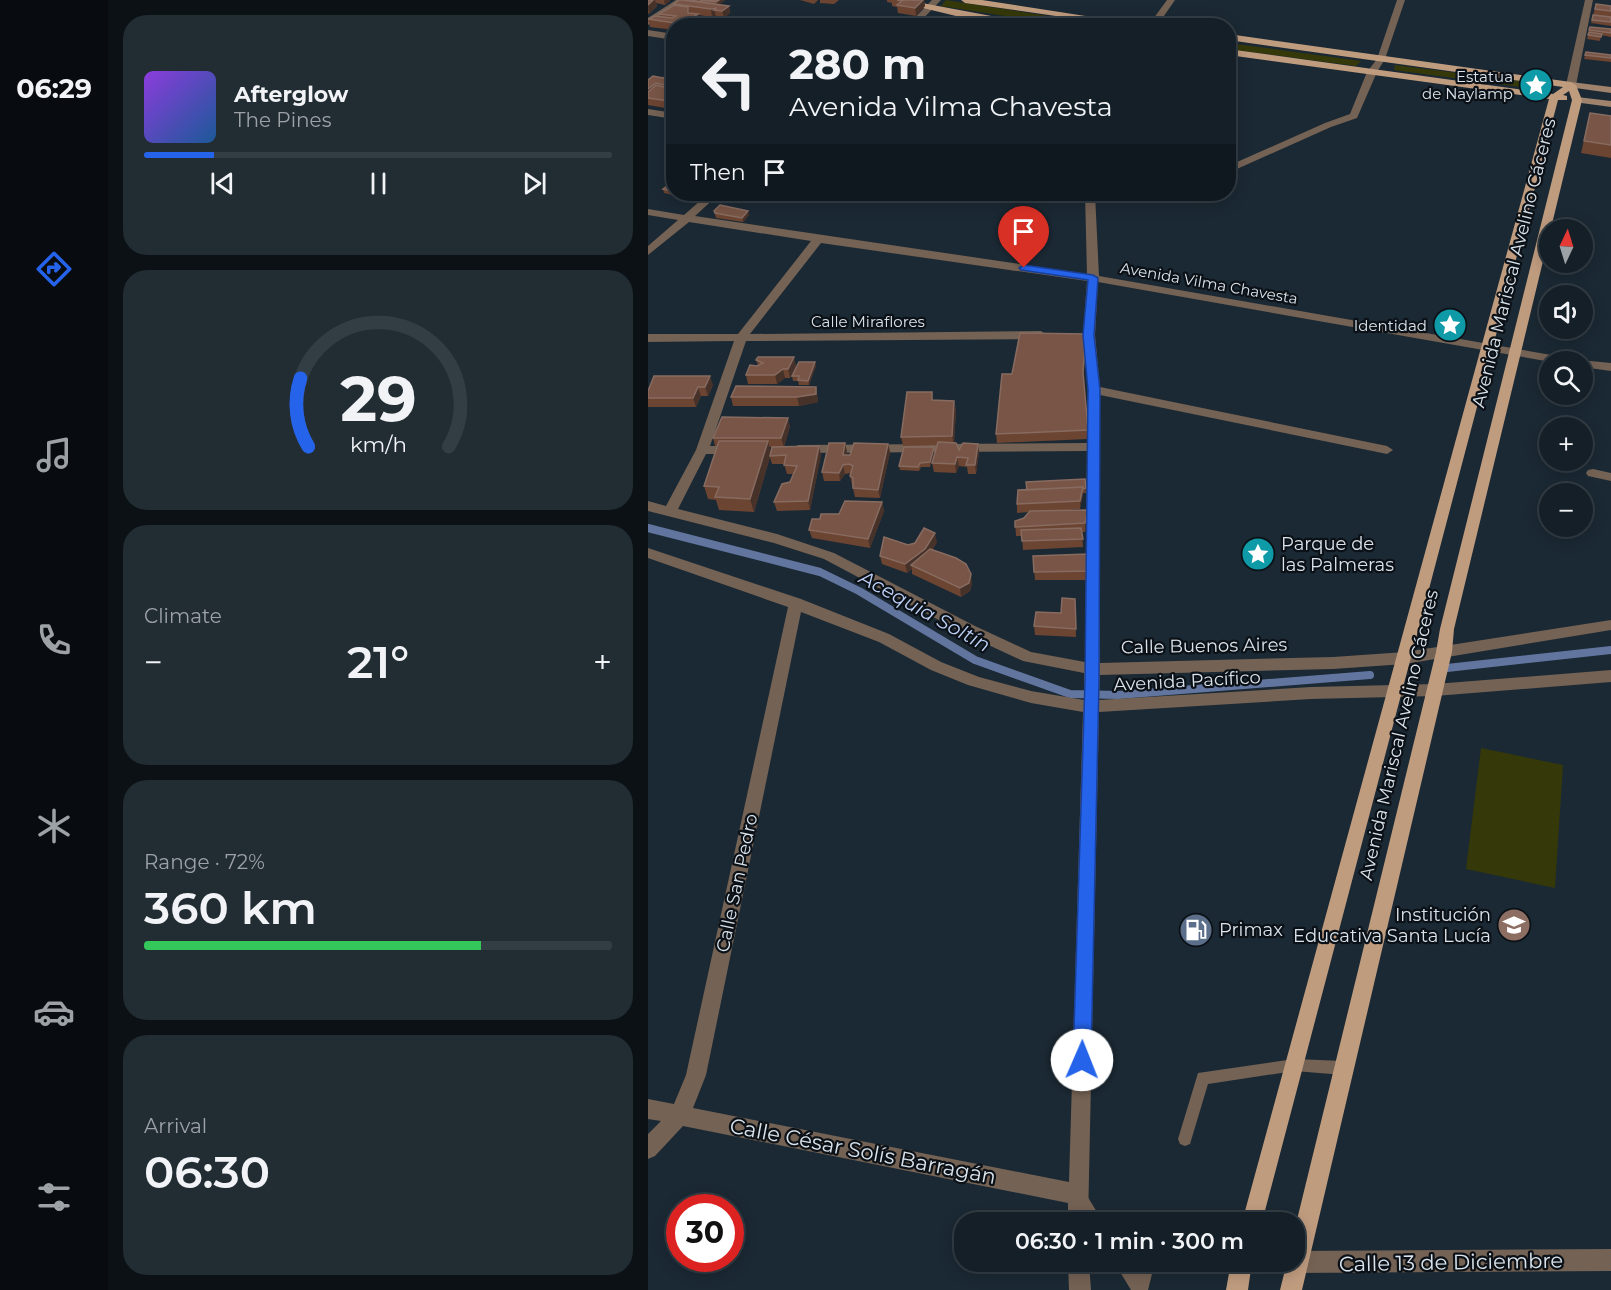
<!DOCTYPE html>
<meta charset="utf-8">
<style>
:root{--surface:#141f27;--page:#212c33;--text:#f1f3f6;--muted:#9da2a7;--line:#333d44;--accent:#2563eb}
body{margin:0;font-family:Montserrat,sans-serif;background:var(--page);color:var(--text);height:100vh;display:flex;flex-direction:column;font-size:22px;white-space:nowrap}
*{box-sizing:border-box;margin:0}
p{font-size:20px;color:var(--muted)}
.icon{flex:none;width:33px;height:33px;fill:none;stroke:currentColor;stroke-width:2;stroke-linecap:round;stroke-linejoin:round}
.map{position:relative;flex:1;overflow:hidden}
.drawer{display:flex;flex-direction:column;gap:15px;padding:15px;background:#0b1115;width:540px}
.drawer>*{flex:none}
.top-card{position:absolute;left:18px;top:18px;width:570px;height:183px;border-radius:24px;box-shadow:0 3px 15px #0003,0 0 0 2px var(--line);background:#141f27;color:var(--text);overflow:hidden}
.needle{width:39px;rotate:4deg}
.fabs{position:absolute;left:891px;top:219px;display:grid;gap:12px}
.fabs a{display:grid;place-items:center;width:54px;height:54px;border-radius:50%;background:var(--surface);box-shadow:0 3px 15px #0003,0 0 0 2px var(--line);font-size:30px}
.speed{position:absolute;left:18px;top:1194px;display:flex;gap:12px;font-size:30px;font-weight:700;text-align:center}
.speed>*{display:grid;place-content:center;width:78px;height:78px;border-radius:50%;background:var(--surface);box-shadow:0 3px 15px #0003,0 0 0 2px var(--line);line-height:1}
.speed .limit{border:9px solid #d22;background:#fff;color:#111}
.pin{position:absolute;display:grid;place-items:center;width:51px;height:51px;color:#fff;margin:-62px -26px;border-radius:50% 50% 50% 0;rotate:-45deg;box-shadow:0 0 6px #0007}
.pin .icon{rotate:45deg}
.me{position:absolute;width:66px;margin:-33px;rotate:1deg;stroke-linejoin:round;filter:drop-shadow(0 0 4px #0008)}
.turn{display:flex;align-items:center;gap:21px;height:126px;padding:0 24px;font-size:27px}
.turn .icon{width:78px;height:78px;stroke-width:2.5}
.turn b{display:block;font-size:42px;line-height:51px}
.then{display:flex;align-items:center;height:57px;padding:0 24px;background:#0003;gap:12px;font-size:22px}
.big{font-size:45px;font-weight:600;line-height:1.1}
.drawer .tile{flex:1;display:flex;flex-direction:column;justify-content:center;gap:9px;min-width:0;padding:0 21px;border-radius:24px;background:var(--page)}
.drawer .dial{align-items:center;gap:0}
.dial svg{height:156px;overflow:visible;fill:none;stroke:var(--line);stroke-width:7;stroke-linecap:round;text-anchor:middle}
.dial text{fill:var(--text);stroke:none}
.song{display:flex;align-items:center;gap:18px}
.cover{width:72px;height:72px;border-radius:9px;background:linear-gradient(135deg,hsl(270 70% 55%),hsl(210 70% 35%))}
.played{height:6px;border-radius:3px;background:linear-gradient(90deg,var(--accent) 15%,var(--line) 15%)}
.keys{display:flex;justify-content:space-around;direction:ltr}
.heat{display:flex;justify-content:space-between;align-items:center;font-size:33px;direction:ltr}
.charge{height:9px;border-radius:4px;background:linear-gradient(90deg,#34c759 72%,var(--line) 0)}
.trip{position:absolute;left:306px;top:1212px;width:351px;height:60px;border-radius:24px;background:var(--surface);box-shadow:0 3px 15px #0003,0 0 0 2px var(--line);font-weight:600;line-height:60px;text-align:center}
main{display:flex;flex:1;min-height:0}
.menu{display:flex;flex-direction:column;width:108px;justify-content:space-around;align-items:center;background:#080c10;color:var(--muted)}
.menu .icon{width:42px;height:42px}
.menu .selected{color:var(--accent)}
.menu b{font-size:27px;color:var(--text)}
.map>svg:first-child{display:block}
</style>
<main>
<nav class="menu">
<b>06:29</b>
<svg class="icon selected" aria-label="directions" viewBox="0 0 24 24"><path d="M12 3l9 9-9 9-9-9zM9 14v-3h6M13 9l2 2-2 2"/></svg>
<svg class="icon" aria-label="music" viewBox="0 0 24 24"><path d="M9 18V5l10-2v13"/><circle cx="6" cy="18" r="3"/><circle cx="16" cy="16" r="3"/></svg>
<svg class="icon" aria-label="phone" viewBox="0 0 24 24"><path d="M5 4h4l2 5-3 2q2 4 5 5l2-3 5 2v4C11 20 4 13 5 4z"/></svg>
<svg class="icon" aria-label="climate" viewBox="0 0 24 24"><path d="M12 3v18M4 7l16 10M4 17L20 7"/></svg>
<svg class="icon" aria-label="car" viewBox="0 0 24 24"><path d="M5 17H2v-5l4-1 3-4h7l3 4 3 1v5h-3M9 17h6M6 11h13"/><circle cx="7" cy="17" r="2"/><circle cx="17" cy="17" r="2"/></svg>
<svg class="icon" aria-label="filters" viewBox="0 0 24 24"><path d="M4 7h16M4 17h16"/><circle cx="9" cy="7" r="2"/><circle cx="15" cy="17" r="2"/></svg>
</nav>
<section class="drawer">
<div class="tile">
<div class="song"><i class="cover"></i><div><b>Afterglow</b><p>The Pines</p></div></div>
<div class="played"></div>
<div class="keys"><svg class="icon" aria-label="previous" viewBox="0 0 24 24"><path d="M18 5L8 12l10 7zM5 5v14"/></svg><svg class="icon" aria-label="pause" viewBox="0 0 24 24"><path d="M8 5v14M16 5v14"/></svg><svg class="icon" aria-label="next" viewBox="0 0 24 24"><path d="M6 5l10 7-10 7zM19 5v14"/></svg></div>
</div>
<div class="tile dial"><svg viewBox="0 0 100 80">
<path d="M14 69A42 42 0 1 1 86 69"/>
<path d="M14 69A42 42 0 0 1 10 34" stroke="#2563eb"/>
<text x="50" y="56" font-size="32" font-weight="700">29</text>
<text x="50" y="72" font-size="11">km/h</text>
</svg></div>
<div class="tile"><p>Climate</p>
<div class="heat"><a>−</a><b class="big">21°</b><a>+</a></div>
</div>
<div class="tile"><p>Range · 72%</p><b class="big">360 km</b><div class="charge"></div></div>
<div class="tile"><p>Arrival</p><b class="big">06:30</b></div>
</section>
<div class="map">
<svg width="963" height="1290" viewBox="0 0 963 1290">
<rect width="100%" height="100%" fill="#1b2934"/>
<path fill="#353809" d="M 298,0 L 458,25 L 414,25 L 293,6 Z
M 581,43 L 713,61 L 708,66 L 581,49 Z
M 747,65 L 880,82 L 880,88 L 746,70 Z
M 833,748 L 915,765 L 907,888 L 818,869 Z"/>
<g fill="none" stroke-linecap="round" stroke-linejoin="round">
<path stroke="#61759f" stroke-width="8" d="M 0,528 L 172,572 L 211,591 L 327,660 L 422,694 L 471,695 L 722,675
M 799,668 L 963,650"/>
<path fill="#746254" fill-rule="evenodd" d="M 646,1059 L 696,1061 L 701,1063 L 703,1068 L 701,1073 L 696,1075 L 646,1071 L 560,1084 L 542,1144 L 537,1146 L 532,1144 L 530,1139 L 550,1073 Z
M 433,1192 L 438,1194 L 455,1222 L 440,1222 L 426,1199 L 428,1194 Z
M 466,1262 L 482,1262 L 489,1272 L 493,1262 L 507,1262 L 500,1290 L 483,1290 Z"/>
<path fill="#746254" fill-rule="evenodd" d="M 28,0 L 38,0 L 0,25 L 0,18 Z
M 284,0 L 293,0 L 268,26 L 259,26 Z
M 519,0 L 527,0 L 509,26 L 500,26 Z
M 749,0 L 757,0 L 737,59 L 729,72 L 709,118 L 683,127 L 580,173 L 580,166 L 677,123 L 702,114 L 719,72 L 729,59 Z
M 0,30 L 26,34 L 26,40 L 0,36 Z
M 0,109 L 26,113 L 26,119 L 0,115 Z
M 60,194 L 71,194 L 47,216 L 439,274 L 437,194 L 447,194 L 451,276 L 932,360 L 963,363 L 963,371 L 934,367 L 934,362 L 903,362 L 450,282 L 447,335 L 452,387 L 739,446 L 745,450 L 739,454 L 452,395 L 452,663 L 685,657 L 757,652 L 963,620 L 963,630 L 757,664 L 685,669 L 452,675 L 451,700 L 663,687 L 787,684 L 963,670 L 963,682 L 787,696 L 663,699 L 451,712 L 440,1222 L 420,1222 L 420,1203 L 35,1126 L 7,1156 L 0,1159 L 0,1134 L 13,1121 L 0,1119 L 0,1099 L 26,1104 L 38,1075 L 140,607 L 0,558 L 0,548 L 153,599 L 241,634 L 293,662 L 331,677 L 383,691 L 436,700 L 436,673 L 375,661 L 317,634 L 176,559 L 126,543 L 0,511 L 0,501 L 18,506 L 48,450 L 86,341 L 0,342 L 0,334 L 90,334 L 163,241 L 41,222 L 0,255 L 0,246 L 30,220 L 0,215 L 0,209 L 36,215 ZM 173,243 L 439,281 L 435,335 L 440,390 L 439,443 L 150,445 L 144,449 L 150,453 L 439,451 L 437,662 L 383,652 L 327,626 L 186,553 L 129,534 L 30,509 L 58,454 L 87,454 L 93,450 L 87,446 L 62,446 L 98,341 L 393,339 L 399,335 L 393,331 L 102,334 ZM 153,612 L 231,642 L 283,670 L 320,685 L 383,703 L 435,712 L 421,1182 L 45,1108 L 58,1075 Z
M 945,469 L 963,473 L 963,481 L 940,476 L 938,473 L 940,470 Z
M 963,1249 L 963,1271 L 643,1273 L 635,1270 L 632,1262 L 646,1262 L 646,1251 Z
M 420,1262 L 441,1262 L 443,1290 L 421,1290 Z"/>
<path fill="#746254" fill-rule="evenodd" d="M 937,0 L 945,0 L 928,85 L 923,88 L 918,85 Z"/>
<path fill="#9f836c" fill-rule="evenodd" d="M 923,82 L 963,87 L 963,93 L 920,87 L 918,85 Z
M 929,97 L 963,101 L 963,107 L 926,102 L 924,100 Z"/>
<path fill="#c09c7f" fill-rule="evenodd" d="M 242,0 L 258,0 L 397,26 L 373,26 L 308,16 Z
M 313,0 L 334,0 L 502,26 L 477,26 L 317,3 Z
M 580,34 L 923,82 L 928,85 L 934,100 L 806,629 L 804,652 L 654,1290 L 632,1290 L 639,1262 L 646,1262 L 646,1232 L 788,652 L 792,629 L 924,100 L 921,91 L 915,95 L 919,96 L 919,100 L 910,100 L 614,1222 L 594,1222 L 901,99 L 580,55 L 580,49 L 905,94 L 915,87 L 580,40 Z
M 583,1262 L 604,1262 L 600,1290 L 578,1290 Z"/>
</g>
<path fill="#6c4432" d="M 0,0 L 22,0 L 22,1 L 17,5 L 8,3 L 9,6 L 1,14 L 0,13 Z
M 31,0 L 77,0 L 71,4 L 81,6 L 82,13 L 76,18 L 68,18 L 68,16 L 64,17 L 50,15 L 51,22 L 47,26 L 26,26 L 26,30 L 2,27 L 0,19 L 12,16 L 11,14 L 27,5 L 26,4 Z
M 152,0 L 170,0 L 166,4 Z
M 172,0 L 191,0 L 186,4 L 172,3 Z
M 239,0 L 276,0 L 277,6 L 268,16 L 250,13 L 249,7 L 244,6 L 244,3 L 239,2 Z
M 948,4 L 963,6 L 963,26 L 943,23 Z
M 942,27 L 963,29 L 963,37 L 953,35 L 952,41 L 939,39 Z
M 938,52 L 963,55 L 963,62 L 936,59 Z
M 15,78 L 23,109 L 0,105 L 0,80 Z
M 942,113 L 963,116 L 963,158 L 933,153 Z
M 26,183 L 26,194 L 59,194 L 51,201 L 16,193 L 15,189 Z
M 66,211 L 101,215 L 95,222 L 68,218 Z
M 438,334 L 438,343 L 435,378 L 440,439 L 349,443 L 348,434 L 364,374 Z
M 108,360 L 148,366 L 142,378 L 137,378 L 129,384 L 100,384 L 98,375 L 110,365 Z
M 168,366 L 161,385 L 151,385 L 150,381 L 145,381 L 144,376 Z
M 65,385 L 60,396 L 53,396 L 48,407 L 0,407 L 0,391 Z
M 168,387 L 170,402 L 151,406 L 85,406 L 83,397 Z
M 285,400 L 308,410 L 306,443 L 311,450 L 331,452 L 328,474 L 320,474 L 319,467 L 311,466 L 308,473 L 286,472 L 284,463 L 289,445 L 255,446 L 253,437 Z
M 142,426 L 136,447 L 121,447 L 123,452 L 173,455 L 162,510 L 129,511 L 126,502 L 142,482 L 146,474 L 139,474 L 136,464 L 124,464 L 122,457 L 106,512 L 71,510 L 68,500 L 60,499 L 56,486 L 69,446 L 67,446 L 65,438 Z
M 197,443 L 199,452 L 198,455 L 202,455 L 240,444 L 242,452 L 232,498 L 207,497 L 202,476 L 203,473 L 197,474 L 192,481 L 176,481 L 174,472 Z
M 286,451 L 282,467 L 273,467 L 271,471 L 252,470 L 251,466 Z
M 437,479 L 438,493 L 435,493 L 432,509 L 409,511 L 440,519 L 437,532 L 434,532 L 435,547 L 375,550 L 374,536 L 368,536 L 367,521 L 376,518 L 381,512 L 369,513 L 369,504 L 379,490 Z
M 234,502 L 236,511 L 222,548 L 164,538 L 161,530 L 172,519 Z
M 289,542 L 284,550 L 324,583 L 322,591 L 313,597 L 264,574 L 264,569 L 259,573 L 234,564 L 232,556 L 260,545 Z
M 440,554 L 441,580 L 387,580 L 385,556 Z
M 427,599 L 428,637 L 387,635 L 386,626 L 413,613 Z"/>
<path fill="#47322a" d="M 5,0 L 7,0 L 9,6 L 1,14 L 0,5 Z
M 17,0 L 22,0 L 22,1 L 17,5 L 16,1 Z
M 71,0 L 77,0 L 69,6 L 68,2 Z
M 275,0 L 276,0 L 277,6 L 268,16 L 267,8 Z
M 81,6 L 82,13 L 76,18 L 74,11 Z
M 40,7 L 42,15 L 50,14 L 51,22 L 47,26 L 39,25 Z
M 69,8 L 66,10 L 68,16 L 64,17 L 63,9 Z
M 26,78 L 26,88 L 18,93 L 16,85 Z
M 8,83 L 10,91 L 0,98 L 0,89 Z
M 26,98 L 26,107 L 23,109 L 21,101 Z
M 53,194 L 59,194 L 51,201 L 50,196 Z
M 100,211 L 101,215 L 95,222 L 94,218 Z
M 438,334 L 438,343 L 435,381 L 435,372 Z
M 146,357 L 148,366 L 142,378 L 140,369 Z
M 167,362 L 168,366 L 161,385 L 160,381 Z
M 135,369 L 137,378 L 129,384 L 127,375 Z
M 62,376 L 65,385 L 60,396 L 57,387 Z
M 50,387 L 53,396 L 48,407 L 45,398 Z
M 168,387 L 170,402 L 151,406 L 149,397 Z
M 306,401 L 308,410 L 306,445 L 304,436 Z
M 140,418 L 142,426 L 136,447 L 133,438 Z
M 120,441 L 123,454 L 122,456 L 122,457 L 106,512 L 102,499 Z
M 197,443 L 199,452 L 196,464 L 195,455 Z
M 240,444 L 242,452 L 232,498 L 230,490 Z
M 330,444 L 331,452 L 328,474 L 327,465 Z
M 171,446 L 173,455 L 162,510 L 160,501 Z
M 286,447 L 286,451 L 282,467 L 282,462 Z
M 309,457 L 311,466 L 308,473 L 307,464 Z
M 195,465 L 197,474 L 192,481 L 191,473 Z
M 435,487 L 435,496 L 432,509 L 432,501 Z
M 234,502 L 236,511 L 222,548 L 220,539 Z
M 440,510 L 440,519 L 437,532 L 437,523 Z
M 287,533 L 289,542 L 278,557 L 263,565 L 264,569 L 259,573 L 257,564 Z
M 323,574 L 324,583 L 322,591 L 313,597 L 312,588 Z"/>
<path fill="#785546" stroke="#876b60" stroke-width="1.5" d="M 0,0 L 5,0 L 0,5 Z
M 31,0 L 35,0 L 81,6 L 74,11 L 66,10 L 69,8 L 63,9 L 26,4 Z
M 36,0 L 42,0 L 73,5 Z
M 52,0 L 71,0 L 68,2 Z
M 249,0 L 275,0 L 267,8 L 249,5 L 254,1 Z
M 948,4 L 963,6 L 963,11 L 947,9 Z
M 26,5 L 40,7 L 40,13 L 50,14 L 38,22 L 46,23 L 46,26 L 0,19 L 7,16 L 24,18 L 28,16 L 11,14 Z
M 945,15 L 963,17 L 963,22 L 944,20 Z
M 942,27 L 963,29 L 963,33 L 941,30 Z
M 941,32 L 954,34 L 953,37 L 940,35 Z
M 938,52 L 963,55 L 963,58 L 937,55 Z
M 26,70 L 26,78 L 16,85 L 8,83 L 0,89 L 0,80 L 5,76 L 15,78 Z
M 26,83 L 26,98 L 21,101 L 0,98 L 0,92 L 8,85 L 19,88 Z
M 942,113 L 963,116 L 963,145 L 936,141 Z
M 23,183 L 26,183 L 26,191 L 15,189 Z
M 36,194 L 53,194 L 50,196 Z
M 72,205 L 100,211 L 94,218 L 67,213 L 66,211 Z
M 372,333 L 438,334 L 435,372 L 440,430 L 348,434 L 354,374 L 364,374 Z
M 110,357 L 146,357 L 140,369 L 135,369 L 127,375 L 98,375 L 102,365 L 109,366 L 115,363 L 108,360 Z
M 151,362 L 167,362 L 160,381 L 150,380 L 151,376 L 144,376 Z
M 6,376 L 62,376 L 57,387 L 50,387 L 45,398 L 0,398 L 0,391 Z
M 88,386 L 168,387 L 168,394 L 149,397 L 83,397 Z
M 259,392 L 284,392 L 284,400 L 306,401 L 304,436 L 253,437 Z
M 74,417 L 140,418 L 133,438 L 65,438 Z
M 71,441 L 120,441 L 102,499 L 67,497 L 71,487 L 56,486 Z
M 290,442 L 308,443 L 311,450 L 315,443 L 330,444 L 327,465 L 318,465 L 320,458 L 309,457 L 307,464 L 284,463 Z
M 181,443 L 197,443 L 195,455 L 202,455 L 206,443 L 240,444 L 230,490 L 205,488 L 205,478 L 202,476 L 205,466 L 201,464 L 195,465 L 191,473 L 174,472 Z
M 171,446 L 160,501 L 126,502 L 134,484 L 142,482 L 149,466 L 136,465 L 138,455 L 122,456 L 124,447 Z
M 256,447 L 286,447 L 282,462 L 272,463 L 270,467 L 251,466 Z
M 437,479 L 438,488 L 435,489 L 435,487 L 379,490 L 378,482 Z
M 435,487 L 432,501 L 369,504 L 370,490 Z
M 197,501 L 234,502 L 220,539 L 161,530 L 164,519 L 172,519 L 173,514 L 191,514 Z
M 440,510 L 437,523 L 367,527 L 367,521 L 376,518 L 382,511 Z
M 276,528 L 287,533 L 277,549 L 257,564 L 232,556 L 236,537 L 260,545 L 267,543 Z
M 433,528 L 435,539 L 374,541 L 373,530 Z
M 282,549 L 308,558 L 318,564 L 323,574 L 321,583 L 312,588 L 263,565 Z
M 440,554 L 441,571 L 386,572 L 385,556 Z
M 414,598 L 427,599 L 428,629 L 386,626 L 388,612 L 413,613 Z"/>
<path fill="#2563eb" stroke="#184099" stroke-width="1.5" d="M 376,265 L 445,275 L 450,278 L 446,335 L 452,390 L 451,681 L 443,1060 L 440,1066 L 434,1069 L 428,1066 L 425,1060 L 437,681 L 440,390 L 435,335 L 440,280 L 373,270 L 371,268 Z"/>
<defs>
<symbol id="sight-disc" viewBox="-11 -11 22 22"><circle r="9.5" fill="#0f9aa8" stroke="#0b1116"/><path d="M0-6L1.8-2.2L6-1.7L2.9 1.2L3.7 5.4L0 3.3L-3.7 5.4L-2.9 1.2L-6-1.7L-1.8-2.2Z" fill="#fff"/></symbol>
<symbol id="school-disc" viewBox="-11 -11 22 22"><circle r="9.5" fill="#8d6e63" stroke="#0b1116"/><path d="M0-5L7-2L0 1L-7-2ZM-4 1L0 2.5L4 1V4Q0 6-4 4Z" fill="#fff"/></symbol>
<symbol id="fuel-disc" viewBox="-11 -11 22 22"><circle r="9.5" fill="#5c6f8a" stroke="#0b1116"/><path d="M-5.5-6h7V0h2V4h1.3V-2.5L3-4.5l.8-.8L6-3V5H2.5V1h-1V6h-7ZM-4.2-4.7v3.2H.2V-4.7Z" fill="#fff"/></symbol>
</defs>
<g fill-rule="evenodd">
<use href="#sight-disc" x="869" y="66" width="38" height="38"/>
<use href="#sight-disc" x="783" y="306" width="38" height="38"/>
<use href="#sight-disc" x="591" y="535" width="38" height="38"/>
<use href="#school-disc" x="847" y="906" width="38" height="38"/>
<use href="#fuel-disc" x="529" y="911" width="38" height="38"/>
</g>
<g text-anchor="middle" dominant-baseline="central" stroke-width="4.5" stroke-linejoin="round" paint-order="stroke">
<g font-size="15" fill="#dae3eb" stroke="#0b1116" text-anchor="end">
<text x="865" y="76">Estatua<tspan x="865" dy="17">de Naylamp</tspan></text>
<text x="779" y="325">Identidad</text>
</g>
<g font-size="15" fill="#dae3eb" stroke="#0b1116">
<text transform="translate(561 283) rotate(10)">Avenida Vilma Chavesta</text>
<text x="220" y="321">Calle Miraflores</text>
</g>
<g font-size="18" fill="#dae3eb" stroke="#0b1116">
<text transform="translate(866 263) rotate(-76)">Avenida Mariscal Avelino Cáceres</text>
<text transform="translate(556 646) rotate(-1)">Calle Buenos Aires</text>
<text transform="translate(539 681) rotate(-3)">Avenida Pacífico</text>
<text transform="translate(751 735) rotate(-77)">Avenida Mariscal Avelino Cáceres</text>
<text transform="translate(89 883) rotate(-78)">Calle San Pedro</text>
</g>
<g font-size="18" fill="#dae3eb" stroke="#0b1116" text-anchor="start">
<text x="633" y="544">Parque de<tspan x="633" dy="21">las Palmeras</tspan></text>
<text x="843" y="915" text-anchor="end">Institución<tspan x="843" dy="21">Educativa Santa Lucía</tspan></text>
<text x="571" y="930">Primax</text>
</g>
<g font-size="20" font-style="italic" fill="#bdd0f8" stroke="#0b1116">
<text transform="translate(277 611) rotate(29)">Acequia Soltín</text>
</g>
<g font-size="21" fill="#dae3eb" stroke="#0b1116">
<text transform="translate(215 1151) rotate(11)">Calle César Solís Barragán</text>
<text transform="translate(803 1262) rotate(-1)">Calle 13 de Diciembre</text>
</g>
</g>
</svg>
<div class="fabs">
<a><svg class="needle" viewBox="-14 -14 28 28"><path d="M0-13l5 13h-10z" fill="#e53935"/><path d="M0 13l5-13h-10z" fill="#9da2a7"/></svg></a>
<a><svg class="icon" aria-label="sound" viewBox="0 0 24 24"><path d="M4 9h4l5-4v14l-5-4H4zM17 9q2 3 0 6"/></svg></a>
<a><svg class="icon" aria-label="search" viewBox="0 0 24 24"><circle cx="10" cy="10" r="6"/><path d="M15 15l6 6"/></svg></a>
<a>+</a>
<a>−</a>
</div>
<div class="speed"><div class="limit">30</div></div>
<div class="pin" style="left:376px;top:268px;background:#d93025"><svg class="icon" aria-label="arrive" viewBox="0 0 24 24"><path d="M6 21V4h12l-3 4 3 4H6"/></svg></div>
<svg class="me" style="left:434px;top:1060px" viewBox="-20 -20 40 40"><circle r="19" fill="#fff"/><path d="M0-13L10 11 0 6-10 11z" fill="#2563eb"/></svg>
<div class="trip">06:30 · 1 min · 300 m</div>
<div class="top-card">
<div class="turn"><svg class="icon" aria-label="left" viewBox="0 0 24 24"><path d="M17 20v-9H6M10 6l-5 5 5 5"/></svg><div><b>280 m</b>Avenida Vilma Chavesta</div></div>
<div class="then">Then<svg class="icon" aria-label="arrive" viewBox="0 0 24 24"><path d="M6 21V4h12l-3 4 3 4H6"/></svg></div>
</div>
</div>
</main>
